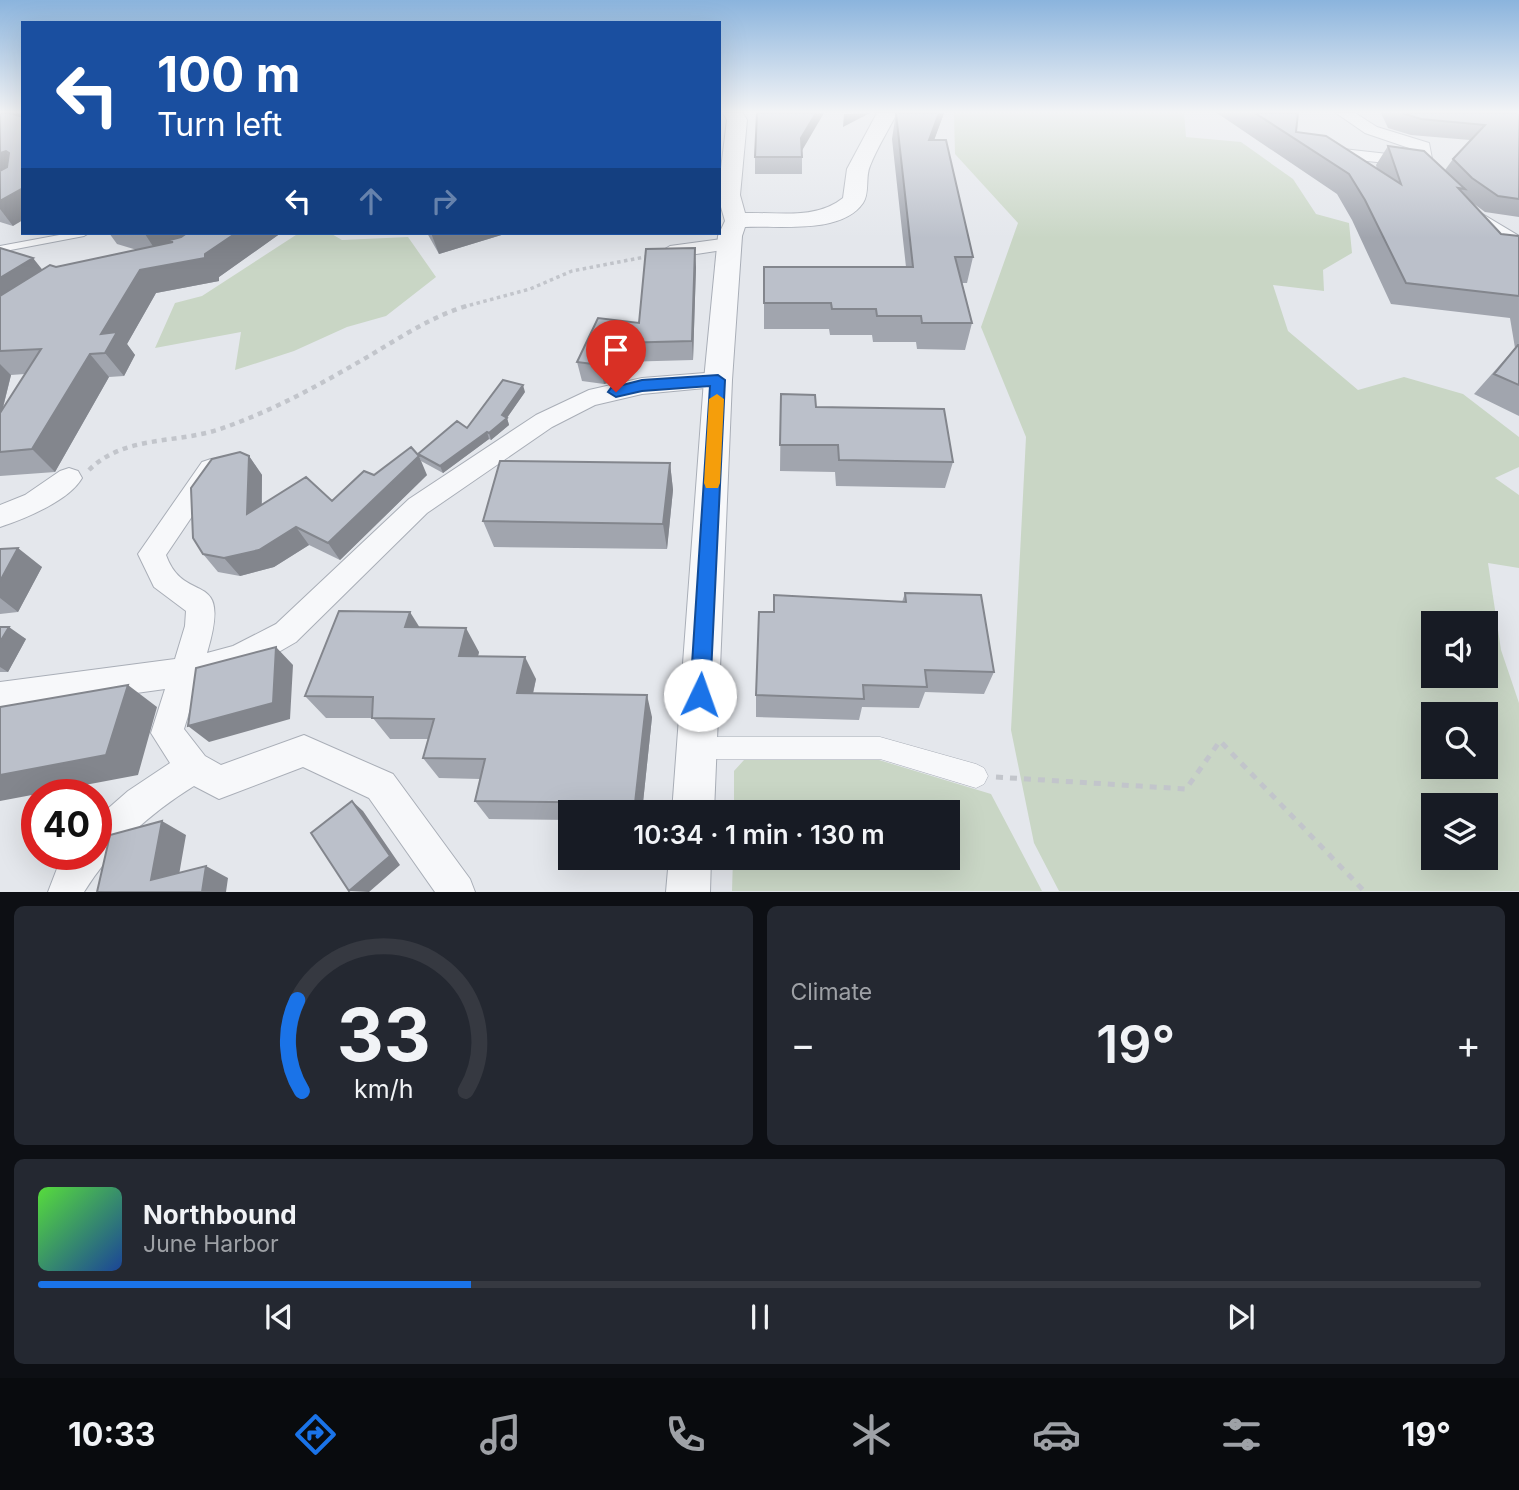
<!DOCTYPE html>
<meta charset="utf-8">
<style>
:root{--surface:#171b24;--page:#242831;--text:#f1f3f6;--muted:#9ea1a6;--line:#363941;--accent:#1a73e8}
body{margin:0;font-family:Inter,sans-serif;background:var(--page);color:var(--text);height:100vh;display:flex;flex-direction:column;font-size:26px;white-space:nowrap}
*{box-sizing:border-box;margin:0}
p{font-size:23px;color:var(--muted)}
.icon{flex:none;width:38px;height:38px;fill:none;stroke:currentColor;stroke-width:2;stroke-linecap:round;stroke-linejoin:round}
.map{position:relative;height:892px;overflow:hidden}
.sheet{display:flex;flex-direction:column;gap:14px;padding:14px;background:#0d0f14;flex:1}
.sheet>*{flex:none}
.top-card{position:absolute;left:21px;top:21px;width:700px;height:214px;border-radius:0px;box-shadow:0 7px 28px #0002;background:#1a4fa0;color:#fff;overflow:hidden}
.fabs{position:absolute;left:1421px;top:611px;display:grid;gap:14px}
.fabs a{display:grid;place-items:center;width:77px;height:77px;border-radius:0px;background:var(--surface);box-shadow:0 7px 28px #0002;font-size:35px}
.speed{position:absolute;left:21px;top:779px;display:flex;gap:14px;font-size:35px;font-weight:700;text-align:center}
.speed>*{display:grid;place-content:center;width:91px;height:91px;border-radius:50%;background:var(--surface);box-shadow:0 7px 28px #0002;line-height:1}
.speed .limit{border:10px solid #d22;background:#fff;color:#111}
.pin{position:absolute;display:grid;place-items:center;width:60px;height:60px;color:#fff;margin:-72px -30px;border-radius:50% 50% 50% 0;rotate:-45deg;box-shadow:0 0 7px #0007}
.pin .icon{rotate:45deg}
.me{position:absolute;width:77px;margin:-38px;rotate:3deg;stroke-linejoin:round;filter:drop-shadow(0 0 5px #0008)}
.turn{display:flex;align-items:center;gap:24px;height:147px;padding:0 21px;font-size:32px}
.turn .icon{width:91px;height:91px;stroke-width:2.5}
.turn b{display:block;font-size:49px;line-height:60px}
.lanes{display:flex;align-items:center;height:66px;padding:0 21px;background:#0003;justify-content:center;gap:35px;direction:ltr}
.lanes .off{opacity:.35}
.big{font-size:52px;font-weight:600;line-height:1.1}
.sheet .card{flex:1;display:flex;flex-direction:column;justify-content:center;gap:10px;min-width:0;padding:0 24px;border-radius:10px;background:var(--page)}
.sheet .dial{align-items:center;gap:0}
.dial svg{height:182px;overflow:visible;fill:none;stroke:var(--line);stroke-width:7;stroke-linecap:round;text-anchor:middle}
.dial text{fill:var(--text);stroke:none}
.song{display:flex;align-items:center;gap:21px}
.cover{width:84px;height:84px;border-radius:10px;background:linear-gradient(135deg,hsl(110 70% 55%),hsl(220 70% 35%))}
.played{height:7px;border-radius:4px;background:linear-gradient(90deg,var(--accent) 30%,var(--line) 30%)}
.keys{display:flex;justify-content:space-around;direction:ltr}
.heat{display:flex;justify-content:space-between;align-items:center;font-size:38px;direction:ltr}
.sheet .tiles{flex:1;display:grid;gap:14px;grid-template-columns:1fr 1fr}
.card:last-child{grid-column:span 2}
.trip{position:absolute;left:558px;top:800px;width:402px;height:70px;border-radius:0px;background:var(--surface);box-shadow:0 7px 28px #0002;font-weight:600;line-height:70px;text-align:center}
.dock{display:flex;height:112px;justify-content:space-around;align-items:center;background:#090b0e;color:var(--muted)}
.dock .icon{width:49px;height:49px}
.dock .active{color:var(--accent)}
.dock b{font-size:32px;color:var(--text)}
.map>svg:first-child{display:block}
</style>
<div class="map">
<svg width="1519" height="892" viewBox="0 0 1519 892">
<rect width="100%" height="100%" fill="#e4e7ec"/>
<path fill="#c9d6c5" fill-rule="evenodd" d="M 954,113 L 1184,113 L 1186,137 L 1241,142 L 1293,179 L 1316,214 L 1349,223 L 1352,253 L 1323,270 L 1324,291 L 1273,285 L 1288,331 L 1358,390 L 1404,377 L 1463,394 L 1519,437 L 1519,467 L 1495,478 L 1519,495 L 1519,568 L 1488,563 L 1501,650 L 1519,703 L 1519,891 L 1059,891 L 1034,843 L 1011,730 L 1026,437 L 981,327 L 1018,223 L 955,154 ZM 1433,623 L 1486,623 L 1486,676 L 1433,676 ZM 1433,714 L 1486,714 L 1486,766 L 1433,766 ZM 1433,805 L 1486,805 L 1486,858 L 1433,858 Z
M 299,233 L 330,233 L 342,240 L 408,237 L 436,277 L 386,316 L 347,327 L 294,351 L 235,370 L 241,332 L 155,348 L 175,303 L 202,296 Z
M 744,760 L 879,760 L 991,794 L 1042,891 L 732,891 L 733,858 L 948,858 L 948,812 L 734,812 L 734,771 Z"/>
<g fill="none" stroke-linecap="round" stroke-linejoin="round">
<defs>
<path id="service" d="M 70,233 L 89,233 L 84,236 L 0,252 L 0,246 Z"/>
<path id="pedestrian" d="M 697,737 L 880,737 L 976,764 L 984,768 L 988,776 L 984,784 L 976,788 L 880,759 L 697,759 L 689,756 L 685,748 L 689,740 Z"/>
<path id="minor" d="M 1336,113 L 1355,113 L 1377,127 L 1429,143 L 1433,164 L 1445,180 L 1442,184 L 1430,184 L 1417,166 L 1337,158 L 1335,154 L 1337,150 L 1343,149 L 1415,157 L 1415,150 L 1365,133 Z
M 1469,206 L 1519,236 L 1519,250 L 1462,216 L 1460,212 L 1462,208 Z
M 729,238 L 739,244 L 736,248 L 670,258 L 660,252 L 670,246 Z
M 718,372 L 726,374 L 729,380 L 726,386 L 642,394 L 595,405 L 552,427 L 427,513 L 296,642 L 249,669 L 198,683 L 184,729 L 205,756 L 221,765 L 304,735 L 393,774 L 470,879 L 475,892 L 435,892 L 369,798 L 303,767 L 219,799 L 194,786 C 149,814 112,847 84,892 L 48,892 L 58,866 L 68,854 L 96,854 L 96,819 L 128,791 L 170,763 L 151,733 L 165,689 L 0,712 L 0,682 L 175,659 L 185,626 L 186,611 L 154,587 L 138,554 L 202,462 L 211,459 L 220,462 L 224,469 L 166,555 C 185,608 233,565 207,653 L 233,646 L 276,624 L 409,499 L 536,415 L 589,390 L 642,378 Z
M 69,468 L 78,471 L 82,478 C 69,501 24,519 0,527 L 0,505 L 25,495 L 60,471 Z"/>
<path id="tertiary" d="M 723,113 L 743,113 L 747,120 L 740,195 L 745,213 C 778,212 816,220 843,198 L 847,169 L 877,113 L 897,113 C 888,131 877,148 870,166 C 865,177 870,193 863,203 C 841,235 778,225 745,227 L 742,236 L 732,380 L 714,812 L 672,812 L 704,380 L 718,236 L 725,221 L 719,200 L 719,185 L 727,120 Z
M 669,858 L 711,858 L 710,892 L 666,892 Z"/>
</defs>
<use href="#service" stroke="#a9aeb7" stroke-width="2"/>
<use href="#pedestrian" stroke="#a9aeb7" stroke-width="1"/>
<use href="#minor" stroke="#a9aeb7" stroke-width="2"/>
<use href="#tertiary" stroke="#a9aeb7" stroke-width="2"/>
<path stroke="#c2c5cb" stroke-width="3.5" stroke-dasharray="3.5 3.5" stroke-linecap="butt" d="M 463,307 L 530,289 L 572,271 L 650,256"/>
<path stroke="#c2c5cb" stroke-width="4.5" stroke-dasharray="5 5" stroke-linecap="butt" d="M 89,470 C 124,435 176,444 220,429 C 273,411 321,384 369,356 C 401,337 434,315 470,305"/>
<path stroke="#c2c5cb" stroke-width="5" stroke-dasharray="7 7" stroke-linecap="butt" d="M 996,777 L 1186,789 L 1220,741 L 1365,892"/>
<use href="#service" fill="#f7f8fa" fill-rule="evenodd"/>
<use href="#pedestrian" fill="#f7f8fa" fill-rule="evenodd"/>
<use href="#minor" fill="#f7f8fa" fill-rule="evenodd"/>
<use href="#tertiary" fill="#f7f8fa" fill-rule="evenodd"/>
</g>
<path fill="#a1a5ae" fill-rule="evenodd" d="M 0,113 L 23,113 L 13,226 L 0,222 Z
M 896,113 L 944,113 L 934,140 L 973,257 L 967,283 L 962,283 L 972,323 L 965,350 L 917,349 L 916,342 L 873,342 L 872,335 L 830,335 L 829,329 L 764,329 L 764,267 L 906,267 L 892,139 Z
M 1217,113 L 1298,113 L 1296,132 L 1377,169 L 1376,165 L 1388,146 L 1445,170 L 1453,159 L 1470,140 L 1411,135 L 1388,128 L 1381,113 L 1519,113 L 1519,217 L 1485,212 L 1470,201 L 1501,234 L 1519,236 L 1519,416 L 1474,394 L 1515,348 L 1510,318 L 1391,304 L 1352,220 L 1337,194 Z
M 802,152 L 802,174 L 755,174 L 755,157 Z
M 109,233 L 281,233 L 219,277 L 219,281 L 156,293 L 127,344 L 135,355 L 124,376 L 109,377 L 55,472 L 0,476 L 0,248 L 42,270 L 137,250 L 117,244 ZM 25,374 L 3,408 L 11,375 Z
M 427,233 L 508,233 L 439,254 Z
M 696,267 L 693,360 L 621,362 L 612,382 L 604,384 L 582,381 L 577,362 L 639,323 Z
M 525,392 L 507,418 L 509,425 L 491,440 L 489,439 L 443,473 L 421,461 L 418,454 L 467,428 Z
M 781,394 L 953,462 L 945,488 L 836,486 L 835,472 L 780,471 Z
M 249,456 L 262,475 L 262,505 L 332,501 L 374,475 L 427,475 L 340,560 L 309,545 L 274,567 L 240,576 L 218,572 L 203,554 Z
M 670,463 L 673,490 L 667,549 L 494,547 L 483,521 Z
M 0,549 L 42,567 L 18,612 L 0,614 Z
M 905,593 L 994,672 L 984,694 L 925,692 L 919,708 L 862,707 L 859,720 L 756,717 L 756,695 L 774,612 L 902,602 Z
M 0,626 L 26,639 L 8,672 L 0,672 Z
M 420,628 L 479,652 L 478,656 L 536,679 L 533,694 L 652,717 L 642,812 L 570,812 L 570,820 L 489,819 L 475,801 L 480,779 L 439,778 L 423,758 L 429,739 L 390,739 L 373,718 L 326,718 L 305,696 Z"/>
<path fill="#83868d" d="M 3,113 L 23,113 L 23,131 Z
M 816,113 L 824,113 L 800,154 L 801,138 Z
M 870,113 L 843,127 L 844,114 Z
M 939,113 L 944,113 L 925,165 L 929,140 Z
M 6,151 L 22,173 L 0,182 L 0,153 Z
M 23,188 L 23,220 L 13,226 L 0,209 L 0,201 Z
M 152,233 L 213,233 L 173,242 L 166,241 L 175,254 L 160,257 L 145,234 Z
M 236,233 L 281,233 L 219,277 L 219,281 L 156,293 L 127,344 L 135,355 L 124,376 L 105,353 L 101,334 L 140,270 L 205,254 Z
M 431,233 L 508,233 L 439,254 Z
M 695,248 L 696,267 L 693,360 L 692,341 Z
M 33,258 L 53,283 L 0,317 L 0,278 Z
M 618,343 L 621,362 L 612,382 L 604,384 L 600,365 Z
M 90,354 L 109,377 L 55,472 L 32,449 Z
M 0,364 L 11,375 L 0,419 Z
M 523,385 L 525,392 L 506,419 L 507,418 L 509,425 L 491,440 L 489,433 Z
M 487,432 L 489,439 L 443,473 L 440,466 Z
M 249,456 L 262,475 L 261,532 L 247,514 Z
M 419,456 L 427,475 L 340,560 L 328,543 Z
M 670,463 L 673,490 L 667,549 L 663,524 Z
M 296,527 L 309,545 L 274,567 L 240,576 L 224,558 Z
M 18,548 L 42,567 L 18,612 L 0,598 L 0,581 Z
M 410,612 L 425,636 L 405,627 Z
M 0,626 L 6,631 L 9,627 L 26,639 L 8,672 L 0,667 Z
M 466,628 L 479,652 L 472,678 L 459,656 Z
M 276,647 L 293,665 L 290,719 L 209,742 L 188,726 Z
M 525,657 L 536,679 L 528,715 L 517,693 Z
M 128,685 L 157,707 L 138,775 L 0,801 L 0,775 Z
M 647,695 L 652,717 L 642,812 L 638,812 L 635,803 Z
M 352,801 L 363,811 L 400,865 L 369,892 L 349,891 Z
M 162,821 L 186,835 L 176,892 L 151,880 Z
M 206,866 L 228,878 L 226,892 L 202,892 Z"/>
<path fill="#bbc0ca" stroke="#83868d" stroke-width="2" d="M 0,113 L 10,113 L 23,117 L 23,188 L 0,201 L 0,171 L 7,167 L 9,153 L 6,151 L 0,153 Z
M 757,113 L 816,113 L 801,138 L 802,157 L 755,157 Z
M 896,113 L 939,113 L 929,140 L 946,140 L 973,257 L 955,257 L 972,323 L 922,323 L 921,316 L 877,316 L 876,309 L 832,309 L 831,303 L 764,303 L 764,267 L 913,267 Z
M 1255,113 L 1298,113 L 1296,132 L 1326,136 L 1401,184 L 1388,146 L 1424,151 L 1465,189 L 1458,188 L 1501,234 L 1519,236 L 1519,296 L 1406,283 L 1365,200 L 1349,174 Z
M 1402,113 L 1519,113 L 1519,199 L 1498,196 L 1472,178 L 1453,159 L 1485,125 L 1421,119 Z
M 187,233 L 236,233 L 205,254 L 205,258 L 140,270 L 101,334 L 117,332 L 105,353 L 90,354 L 32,449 L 0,452 L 0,413 L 41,349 L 0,351 L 0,296 L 50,265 L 56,267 L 173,242 L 166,241 L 181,237 Z
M 0,248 L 33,258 L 0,278 Z
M 695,248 L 692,341 L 618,343 L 609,363 L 600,365 L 577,362 L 598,318 L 639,323 L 646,249 Z
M 1518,345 L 1519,345 L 1519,385 L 1494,374 Z
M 503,380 L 523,385 L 502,415 L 507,418 L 489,433 L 487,432 L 440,466 L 418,454 L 457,421 L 467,428 Z
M 781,394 L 815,395 L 816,407 L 944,409 L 953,462 L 839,460 L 838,445 L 780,445 Z
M 411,447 L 419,456 L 328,543 L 296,527 L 259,550 L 224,558 L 203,554 L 193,538 L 191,488 L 212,459 L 240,452 L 249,456 L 247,514 L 306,477 L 332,501 L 364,471 L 374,475 Z
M 500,461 L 670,463 L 663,524 L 483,521 Z
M 18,548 L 0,581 L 0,549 Z
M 905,593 L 981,595 L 994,672 L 925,670 L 927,687 L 863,685 L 864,699 L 756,695 L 759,612 L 774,612 L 774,595 L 906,602 Z
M 339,611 L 410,612 L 405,627 L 466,628 L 459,656 L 525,657 L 517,693 L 647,695 L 635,803 L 475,801 L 485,759 L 423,758 L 434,719 L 372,718 L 373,697 L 305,696 Z
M 0,627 L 9,627 L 0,642 Z
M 276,647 L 273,703 L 188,726 L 196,668 Z
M 128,685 L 106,755 L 0,775 L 0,707 Z
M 352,801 L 390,856 L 349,891 L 311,833 Z
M 162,821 L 151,880 L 206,866 L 202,892 L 97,892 L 110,835 Z"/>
<linearGradient id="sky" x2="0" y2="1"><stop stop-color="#8bb4dd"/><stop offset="0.47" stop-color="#f3f4f6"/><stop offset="1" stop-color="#f3f4f6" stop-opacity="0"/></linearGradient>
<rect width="1519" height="238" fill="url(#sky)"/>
<path fill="#1a73e8" stroke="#114b97" stroke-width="2" d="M 718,375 L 725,380 L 710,695 L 707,702 L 700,705 L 693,702 L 690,695 L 710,386 L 642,391 L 616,397 L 608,392 L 611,388 L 642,380 Z"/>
<path fill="#f59e0b" d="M 717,394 L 724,399 L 720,483 L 718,488 L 706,488 L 704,483 L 709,399 Z"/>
</svg>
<div class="fabs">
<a><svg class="icon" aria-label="sound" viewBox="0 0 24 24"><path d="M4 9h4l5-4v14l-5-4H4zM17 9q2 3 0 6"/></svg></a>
<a><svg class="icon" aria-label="search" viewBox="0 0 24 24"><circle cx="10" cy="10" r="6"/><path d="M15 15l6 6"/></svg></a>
<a><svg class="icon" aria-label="layers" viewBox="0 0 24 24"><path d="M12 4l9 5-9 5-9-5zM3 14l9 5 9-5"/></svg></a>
</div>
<div class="speed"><div class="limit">40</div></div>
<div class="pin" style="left:616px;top:392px;background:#d93025"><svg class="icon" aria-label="arrive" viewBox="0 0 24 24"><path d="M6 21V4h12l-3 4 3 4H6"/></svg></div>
<svg class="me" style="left:700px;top:695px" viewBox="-20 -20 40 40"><circle r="19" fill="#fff"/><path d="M0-13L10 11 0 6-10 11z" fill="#1a73e8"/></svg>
<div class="trip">10:34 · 1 min · 130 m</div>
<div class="top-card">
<div class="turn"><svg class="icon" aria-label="left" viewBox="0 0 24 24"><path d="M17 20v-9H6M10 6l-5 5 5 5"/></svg><div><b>100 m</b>Turn left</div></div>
<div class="lanes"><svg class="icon" aria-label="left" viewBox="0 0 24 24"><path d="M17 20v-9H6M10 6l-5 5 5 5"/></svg><svg class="icon off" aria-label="ahead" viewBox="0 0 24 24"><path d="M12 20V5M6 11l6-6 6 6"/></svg><svg class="icon off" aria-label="right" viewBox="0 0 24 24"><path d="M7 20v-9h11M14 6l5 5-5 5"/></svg></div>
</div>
</div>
<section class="sheet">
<div class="tiles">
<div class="card dial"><svg viewBox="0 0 100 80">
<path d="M14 69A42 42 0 1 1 86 69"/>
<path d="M14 69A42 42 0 0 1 12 29" stroke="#1a73e8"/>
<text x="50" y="56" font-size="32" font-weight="700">33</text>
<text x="50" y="72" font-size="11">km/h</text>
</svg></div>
<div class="card"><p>Climate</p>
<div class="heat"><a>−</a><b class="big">19°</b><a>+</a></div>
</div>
<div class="card">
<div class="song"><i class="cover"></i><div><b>Northbound</b><p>June Harbor</p></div></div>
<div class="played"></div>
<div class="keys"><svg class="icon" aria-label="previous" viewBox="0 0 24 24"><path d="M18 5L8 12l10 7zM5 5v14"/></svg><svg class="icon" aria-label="pause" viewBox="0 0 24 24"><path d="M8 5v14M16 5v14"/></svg><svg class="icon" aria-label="next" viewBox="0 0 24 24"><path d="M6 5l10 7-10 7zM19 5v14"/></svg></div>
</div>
</div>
</section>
<nav class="dock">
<b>10:33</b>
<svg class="icon active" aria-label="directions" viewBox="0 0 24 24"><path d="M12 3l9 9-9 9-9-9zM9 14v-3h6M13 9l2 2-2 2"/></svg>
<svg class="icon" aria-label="music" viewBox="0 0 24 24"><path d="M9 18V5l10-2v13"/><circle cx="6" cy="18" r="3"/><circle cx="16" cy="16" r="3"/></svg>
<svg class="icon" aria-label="phone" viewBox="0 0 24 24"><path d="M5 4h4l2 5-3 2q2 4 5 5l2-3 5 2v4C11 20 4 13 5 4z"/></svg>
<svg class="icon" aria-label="climate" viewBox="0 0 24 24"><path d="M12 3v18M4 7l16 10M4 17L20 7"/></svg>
<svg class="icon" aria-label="car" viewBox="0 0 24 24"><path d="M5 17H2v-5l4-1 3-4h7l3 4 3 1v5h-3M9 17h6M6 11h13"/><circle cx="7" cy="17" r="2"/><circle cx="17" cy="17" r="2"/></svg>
<svg class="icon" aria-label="filters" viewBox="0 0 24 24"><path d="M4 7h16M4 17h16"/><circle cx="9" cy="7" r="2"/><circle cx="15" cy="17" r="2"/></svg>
<b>19°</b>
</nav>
